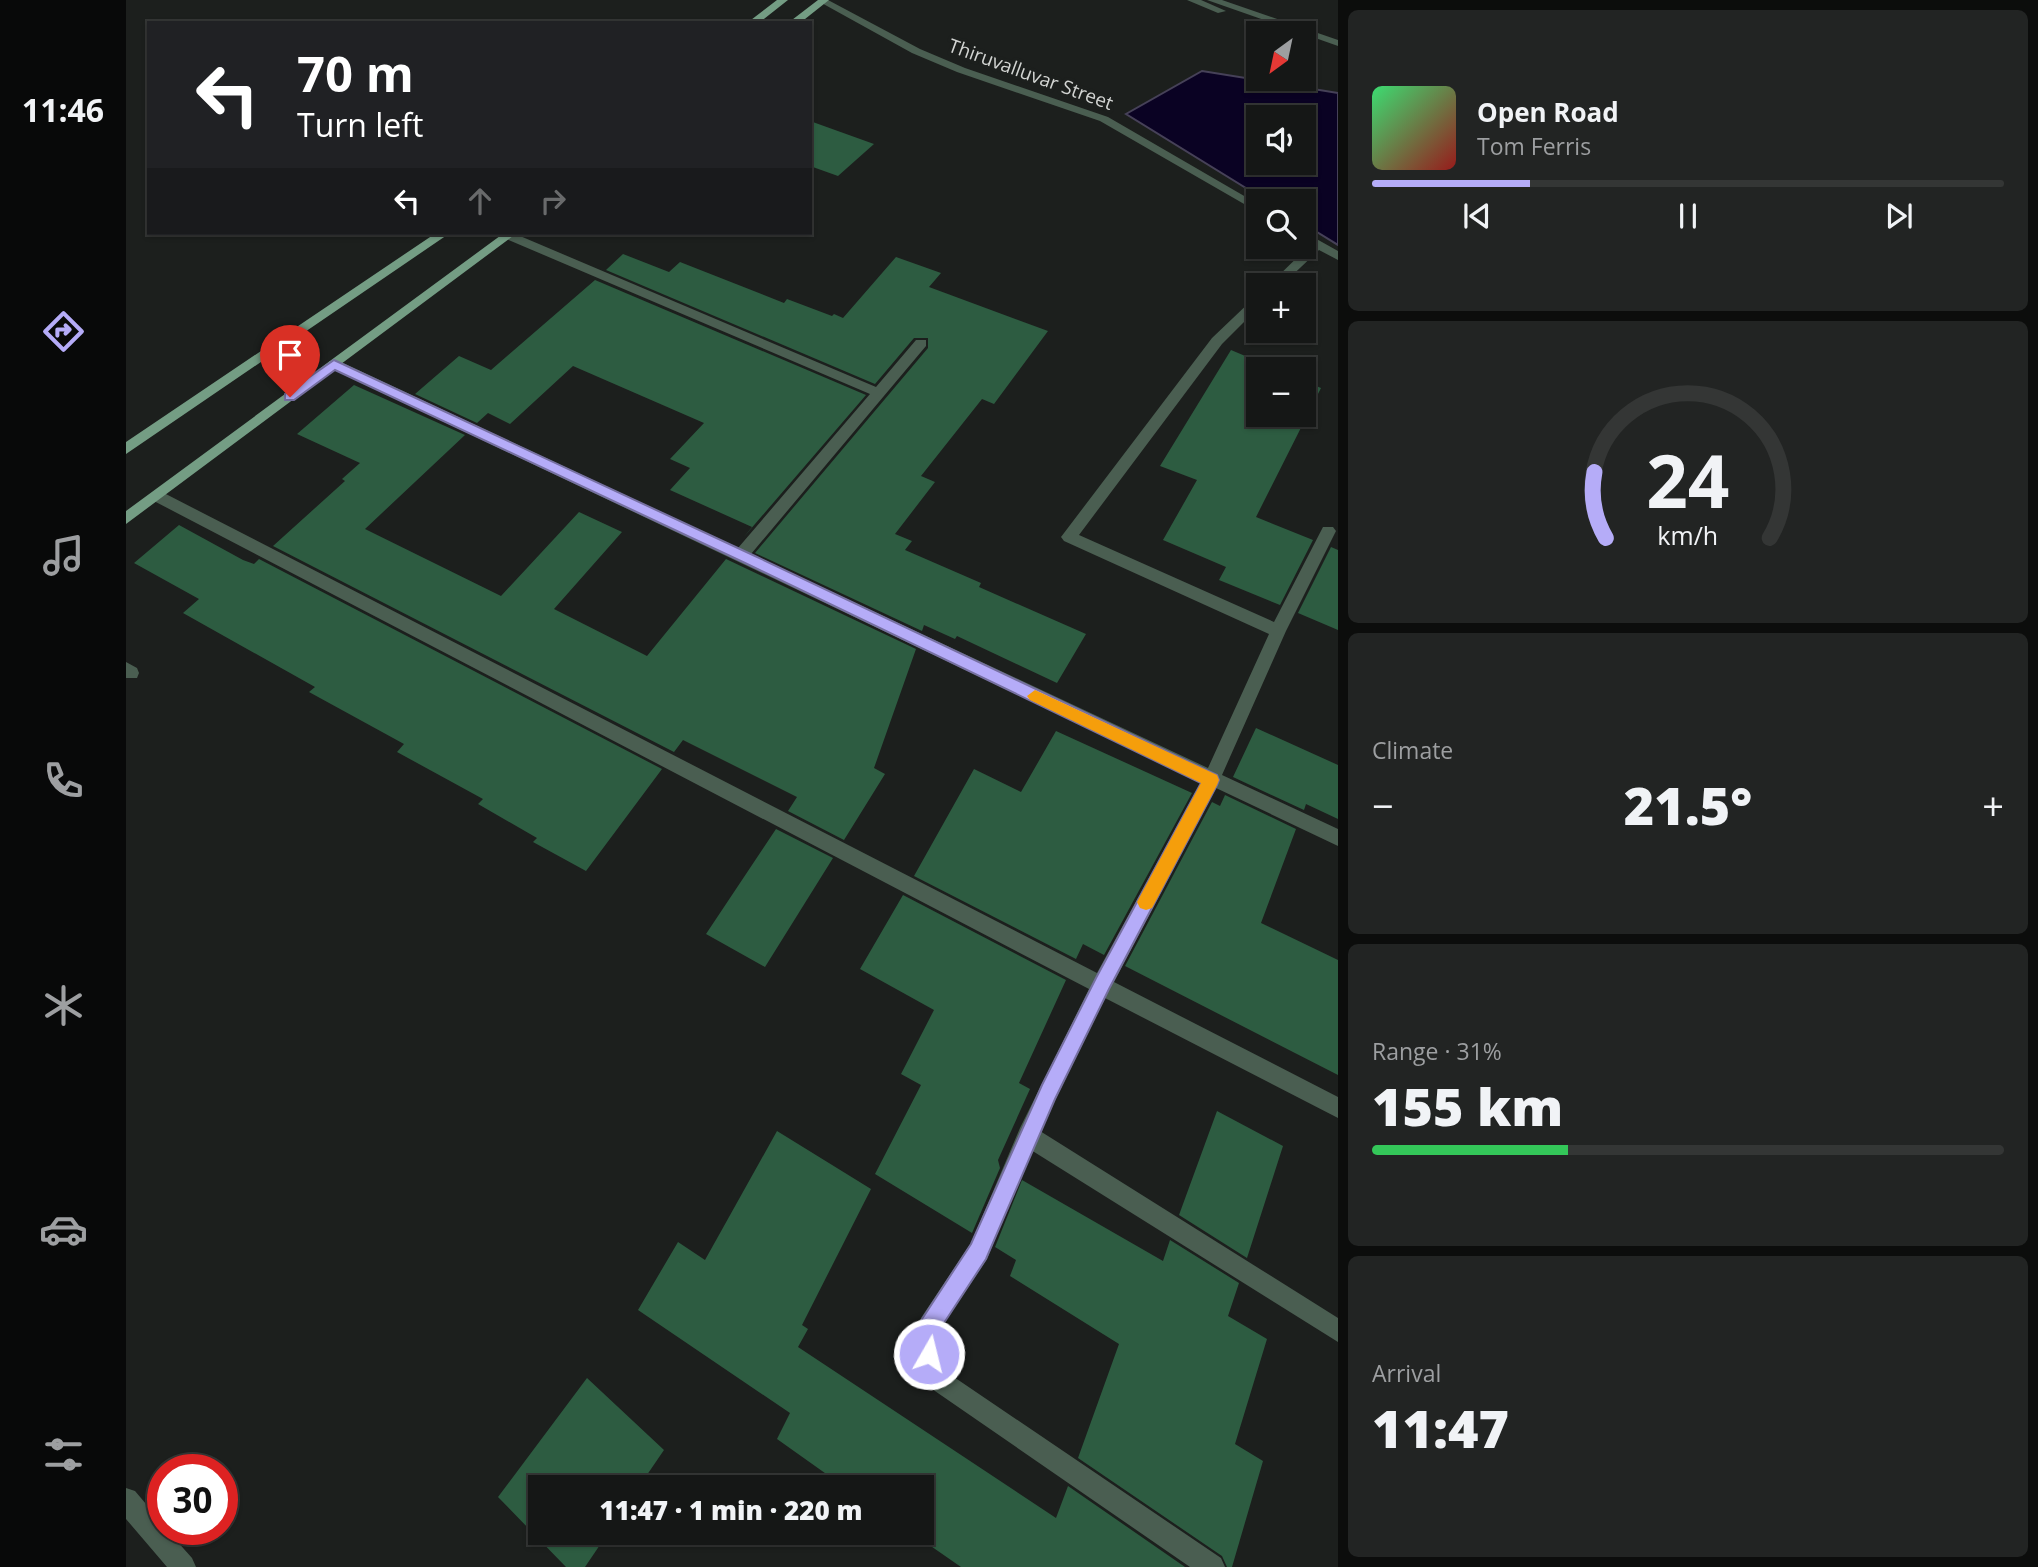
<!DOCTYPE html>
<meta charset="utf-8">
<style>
:root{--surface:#151716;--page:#222423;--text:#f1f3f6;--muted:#9d9fa1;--line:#343635;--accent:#b5acf8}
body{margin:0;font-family:"Open Sans",sans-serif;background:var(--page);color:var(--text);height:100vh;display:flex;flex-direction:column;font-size:26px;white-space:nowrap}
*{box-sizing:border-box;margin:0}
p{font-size:23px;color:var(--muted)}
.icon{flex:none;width:38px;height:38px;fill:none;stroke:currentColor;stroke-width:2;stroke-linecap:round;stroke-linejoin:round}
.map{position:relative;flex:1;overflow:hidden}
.sheet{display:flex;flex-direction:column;gap:10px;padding:10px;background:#0c0d0c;width:700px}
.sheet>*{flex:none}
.top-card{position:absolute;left:21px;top:21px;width:665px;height:214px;border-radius:0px;box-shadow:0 2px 5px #0004,0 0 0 2px var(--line);background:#202124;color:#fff;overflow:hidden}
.needle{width:46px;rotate:213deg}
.fabs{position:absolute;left:1120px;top:21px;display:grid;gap:14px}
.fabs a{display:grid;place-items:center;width:70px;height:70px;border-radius:0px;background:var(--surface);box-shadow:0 2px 5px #0004,0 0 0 2px var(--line);font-size:35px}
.speed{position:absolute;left:21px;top:1454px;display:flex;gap:14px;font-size:35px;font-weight:700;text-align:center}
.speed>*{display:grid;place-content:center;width:91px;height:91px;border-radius:50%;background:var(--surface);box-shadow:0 2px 5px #0004,0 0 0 2px var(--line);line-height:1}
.speed .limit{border:10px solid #d22;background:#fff;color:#111}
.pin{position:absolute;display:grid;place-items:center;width:60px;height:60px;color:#fff;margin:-72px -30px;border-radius:50% 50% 50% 0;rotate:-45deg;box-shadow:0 0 7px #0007}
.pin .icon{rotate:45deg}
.me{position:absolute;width:77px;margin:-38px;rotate:8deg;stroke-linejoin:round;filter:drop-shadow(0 0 5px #0008)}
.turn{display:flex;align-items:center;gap:24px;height:147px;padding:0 35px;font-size:32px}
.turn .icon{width:91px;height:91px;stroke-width:2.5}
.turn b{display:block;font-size:49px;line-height:60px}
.lanes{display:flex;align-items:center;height:66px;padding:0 35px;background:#0003;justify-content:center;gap:35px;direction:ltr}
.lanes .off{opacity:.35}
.big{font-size:52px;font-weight:800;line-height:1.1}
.sheet .tile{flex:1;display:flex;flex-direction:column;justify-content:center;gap:10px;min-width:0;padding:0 24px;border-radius:10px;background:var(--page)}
.sheet .dial{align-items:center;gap:0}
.dial svg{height:182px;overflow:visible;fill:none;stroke:var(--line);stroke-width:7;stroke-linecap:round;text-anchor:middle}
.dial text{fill:var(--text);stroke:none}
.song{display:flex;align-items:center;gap:21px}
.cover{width:84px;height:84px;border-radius:10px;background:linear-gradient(135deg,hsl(140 70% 55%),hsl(0 70% 35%))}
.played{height:7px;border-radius:4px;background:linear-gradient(90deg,var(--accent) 25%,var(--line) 25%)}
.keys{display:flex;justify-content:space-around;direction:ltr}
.heat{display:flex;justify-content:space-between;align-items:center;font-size:38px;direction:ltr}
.charge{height:10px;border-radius:5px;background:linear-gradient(90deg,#34c759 31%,var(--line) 0)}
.trip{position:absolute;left:402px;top:1475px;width:406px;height:70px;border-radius:0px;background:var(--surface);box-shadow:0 2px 5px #0004,0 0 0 2px var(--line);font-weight:800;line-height:70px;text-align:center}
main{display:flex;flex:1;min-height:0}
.tab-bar{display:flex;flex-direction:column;width:126px;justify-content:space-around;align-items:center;background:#080909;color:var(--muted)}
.tab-bar .icon{width:49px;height:49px}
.tab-bar .current{color:var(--accent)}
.tab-bar b{font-size:32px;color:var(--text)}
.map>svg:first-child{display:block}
</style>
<main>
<nav class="tab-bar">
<b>11:46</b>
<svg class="icon current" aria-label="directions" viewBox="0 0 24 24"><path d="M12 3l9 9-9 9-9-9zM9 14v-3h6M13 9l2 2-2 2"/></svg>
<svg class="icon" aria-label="music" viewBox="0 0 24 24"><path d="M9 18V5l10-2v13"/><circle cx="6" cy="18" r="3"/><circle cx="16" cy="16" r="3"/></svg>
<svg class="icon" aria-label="phone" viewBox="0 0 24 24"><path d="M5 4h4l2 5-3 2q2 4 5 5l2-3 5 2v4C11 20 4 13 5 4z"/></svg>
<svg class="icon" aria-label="climate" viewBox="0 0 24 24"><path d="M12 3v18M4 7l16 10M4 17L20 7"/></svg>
<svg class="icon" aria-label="car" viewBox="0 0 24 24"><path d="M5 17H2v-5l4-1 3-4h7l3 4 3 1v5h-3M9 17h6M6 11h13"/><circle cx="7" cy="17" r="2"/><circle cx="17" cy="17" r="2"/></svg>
<svg class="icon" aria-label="filters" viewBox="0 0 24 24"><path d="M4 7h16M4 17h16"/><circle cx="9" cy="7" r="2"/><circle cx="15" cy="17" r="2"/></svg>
</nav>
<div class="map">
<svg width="1212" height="1567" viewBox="0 0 1212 1567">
<rect width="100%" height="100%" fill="#1c1f1d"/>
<path fill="#0a0223" stroke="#464158" stroke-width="2" fill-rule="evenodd" d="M 1076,71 L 1212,93 L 1212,245 L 1178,224 L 1178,201 L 1141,201 L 1000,114 ZM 1132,117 L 1178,117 L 1178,163 L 1132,163 Z"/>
<path fill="#2d5c41" d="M 684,121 L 748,144 L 712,176 L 684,166 Z
M 497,254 L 543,272 L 554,262 L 658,303 L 661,299 L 706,316 L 708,314 L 717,318 L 770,257 L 815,273 L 803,287 L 922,331 L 868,404 L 856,399 L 795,476 L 809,482 L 769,534 L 786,541 L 779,550 L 855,583 L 853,587 L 960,634 L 931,683 L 831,636 L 829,639 L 798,625 L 796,631 L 629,553 L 802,348 L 802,338 L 788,338 L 749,384 L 480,270 Z
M 469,280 L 740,395 L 617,538 L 626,527 L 544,490 L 564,468 L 544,459 L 578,423 L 447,366 L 384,424 L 362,413 L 351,423 L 289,394 L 333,356 L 365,370 Z
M 1105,350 L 1150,369 L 1132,369 L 1132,415 L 1178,415 L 1178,381 L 1195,388 L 1130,517 L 1187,540 L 1154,605 L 1093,580 L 1100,567 L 1037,540 L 1071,480 L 1034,466 Z
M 228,385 L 339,435 L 239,529 L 375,596 L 453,512 L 496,532 L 428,609 L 521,656 L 600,559 L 790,649 L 748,768 L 759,774 L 718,840 L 662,811 L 671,797 L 557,740 L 548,752 L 147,546 L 219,481 L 216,479 L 234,463 L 171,434 Z
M 53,525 L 117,560 L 128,564 L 133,559 L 536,769 L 460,871 L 407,842 L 411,838 L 352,804 L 357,799 L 271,752 L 278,744 L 183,692 L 189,687 L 57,613 L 73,599 L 8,563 Z
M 1205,547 L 1212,550 L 1212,630 L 1172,613 Z
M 1130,728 L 1212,765 L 1212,819 L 1180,804 L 1178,810 L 1107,777 Z
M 930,731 L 1066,793 L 978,955 L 957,944 L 950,959 L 788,876 L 848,769 L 895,792 Z
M 1099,795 L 1170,829 L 1135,923 L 1212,960 L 1212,1075 L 999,966 L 1086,802 L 1094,806 Z
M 650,829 L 707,858 L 639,967 L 580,934 Z
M 777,895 L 940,980 L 893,1083 L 904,1089 L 872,1160 L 874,1168 L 846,1233 L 749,1174 L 795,1085 L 775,1074 L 808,1010 L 734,969 Z
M 1091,1111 L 1157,1146 L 1121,1258 L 1053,1215 Z
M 651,1131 L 745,1189 L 676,1325 L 682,1329 L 672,1347 L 930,1518 L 942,1486 L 1059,1567 L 835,1567 L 786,1533 L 796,1533 L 796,1488 L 720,1488 L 651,1439 L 664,1413 L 512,1310 L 552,1242 L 579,1260 Z
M 896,1180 L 1037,1261 L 1044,1240 L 1113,1283 L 1102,1316 L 1141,1339 L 1109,1444 L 1137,1461 L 1106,1567 L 1101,1567 L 1096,1556 L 952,1458 L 993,1344 L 884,1276 L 890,1260 L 869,1247 Z
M 461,1378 L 538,1450 L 512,1488 L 415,1488 L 415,1533 L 482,1533 L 459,1567 L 440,1567 L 372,1497 Z"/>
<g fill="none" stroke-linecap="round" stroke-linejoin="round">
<path fill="#4a5e51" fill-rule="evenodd" d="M 702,0 L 794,49 L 839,68 L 982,117 L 1132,204 L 1132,212 L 974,121 L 831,72 L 786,53 L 692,1 Z
M 1061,0 L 1075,0 L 1100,11 L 1092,13 Z
M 1081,0 L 1096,0 L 1212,40 L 1212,46 Z
M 1178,232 L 1212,251 L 1212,260 L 1193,250 L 1156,285 L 1143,285 L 1184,245 L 1178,241 Z
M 378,233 L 387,233 L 750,387 L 790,340 L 800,340 L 800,346 L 625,554 L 1082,768 L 1143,634 L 938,541 L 935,537 L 1086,338 L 1128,298 L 1132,297 L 1132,308 L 1096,344 L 953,535 L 1148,622 L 1197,527 L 1207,527 L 1210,531 L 1160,631 L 1096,775 L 1212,829 L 1212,846 L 1090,788 L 988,982 L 1212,1097 L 1212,1118 L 979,998 L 914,1131 L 1212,1318 L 1212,1342 L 905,1150 L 861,1259 L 814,1329 L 815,1354 L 822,1373 L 1095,1558 L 1099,1567 L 1064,1567 L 806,1389 C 796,1366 785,1343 795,1318 L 845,1243 L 894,1128 L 963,989 L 26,500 L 24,496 L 31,491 L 36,492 L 971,973 L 1075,782 L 203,367 L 203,361 L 213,361 L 612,548 L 744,394 L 378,238 Z
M 0,662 L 11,668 L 13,673 L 11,678 L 0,678 Z
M 0,1488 L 9,1491 L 37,1524 L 37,1530 L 41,1530 L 66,1558 L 70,1567 L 41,1567 L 0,1519 Z"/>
<path fill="#749d84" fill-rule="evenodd" d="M 651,0 L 662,0 L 633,23 L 621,23 Z
M 692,0 L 703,0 L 674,23 L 662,23 Z
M 310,233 L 324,233 L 0,454 L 0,442 Z
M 378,233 L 391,233 L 0,524 L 0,511 Z"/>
</g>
<path fill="#b5acf8" stroke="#7670a1" stroke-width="2" d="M 208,360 L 629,556 L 1091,775 L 1093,780 L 1091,785 L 983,989 L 929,1099 L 860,1259 L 814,1329 L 813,1354 L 810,1361 L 803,1364 L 795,1361 C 790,1349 791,1331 796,1319 L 845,1244 L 916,1085 L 970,978 L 1075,783 L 619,563 L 209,370 L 168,400 L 159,400 L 159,394 Z"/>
<path fill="#f59e0b" d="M 909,690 L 1091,775 L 1093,780 L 1091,785 L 1026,908 L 1020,910 L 1014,908 L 1011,902 L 1075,783 L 904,700 L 901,696 Z"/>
<g text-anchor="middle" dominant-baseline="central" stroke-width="7" stroke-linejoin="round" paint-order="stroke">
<g font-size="19" fill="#d2d4d2" stroke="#1c1f1d">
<text transform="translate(905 74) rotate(20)">Thiruvalluvar Street</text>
</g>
</g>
</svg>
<div class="fabs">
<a><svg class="needle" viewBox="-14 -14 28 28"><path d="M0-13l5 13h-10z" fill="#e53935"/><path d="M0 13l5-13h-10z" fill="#9d9fa1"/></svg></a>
<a><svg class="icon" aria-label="sound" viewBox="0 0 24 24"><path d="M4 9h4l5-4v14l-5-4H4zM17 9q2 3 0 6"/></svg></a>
<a><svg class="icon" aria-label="search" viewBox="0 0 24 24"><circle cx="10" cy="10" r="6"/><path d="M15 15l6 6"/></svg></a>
<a>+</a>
<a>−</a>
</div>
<div class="speed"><div class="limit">30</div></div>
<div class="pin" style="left:164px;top:397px;background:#d93025"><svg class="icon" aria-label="arrive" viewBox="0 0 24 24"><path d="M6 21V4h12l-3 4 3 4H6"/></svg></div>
<svg class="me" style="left:803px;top:1354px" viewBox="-20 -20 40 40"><circle r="17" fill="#b5acf8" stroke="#fff" stroke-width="3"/><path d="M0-11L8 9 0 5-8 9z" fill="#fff"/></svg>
<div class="trip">11:47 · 1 min · 220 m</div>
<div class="top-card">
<div class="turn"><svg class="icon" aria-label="left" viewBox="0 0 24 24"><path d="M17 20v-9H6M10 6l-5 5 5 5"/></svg><div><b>70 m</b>Turn left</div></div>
<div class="lanes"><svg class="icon" aria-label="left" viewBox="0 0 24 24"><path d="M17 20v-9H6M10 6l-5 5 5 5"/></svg><svg class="icon off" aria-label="ahead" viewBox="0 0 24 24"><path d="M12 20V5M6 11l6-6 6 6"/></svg><svg class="icon off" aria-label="right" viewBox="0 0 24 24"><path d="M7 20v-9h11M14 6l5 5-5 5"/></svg></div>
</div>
</div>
<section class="sheet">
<div class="tile">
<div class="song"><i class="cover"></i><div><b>Open Road</b><p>Tom Ferris</p></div></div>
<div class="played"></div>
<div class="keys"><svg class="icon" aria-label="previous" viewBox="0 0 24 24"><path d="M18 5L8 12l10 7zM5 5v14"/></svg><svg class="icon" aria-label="pause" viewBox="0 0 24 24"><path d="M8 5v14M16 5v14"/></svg><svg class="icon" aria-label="next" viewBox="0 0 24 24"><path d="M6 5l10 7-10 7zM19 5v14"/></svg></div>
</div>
<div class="tile dial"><svg viewBox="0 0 100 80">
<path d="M14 69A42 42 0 1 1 86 69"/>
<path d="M14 69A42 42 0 0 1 9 40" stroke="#b5acf8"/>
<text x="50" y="56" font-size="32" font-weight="700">24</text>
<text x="50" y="72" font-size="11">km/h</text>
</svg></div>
<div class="tile"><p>Climate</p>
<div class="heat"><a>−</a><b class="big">21.5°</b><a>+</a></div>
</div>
<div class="tile"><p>Range · 31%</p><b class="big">155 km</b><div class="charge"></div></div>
<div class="tile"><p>Arrival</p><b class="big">11:47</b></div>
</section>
</main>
